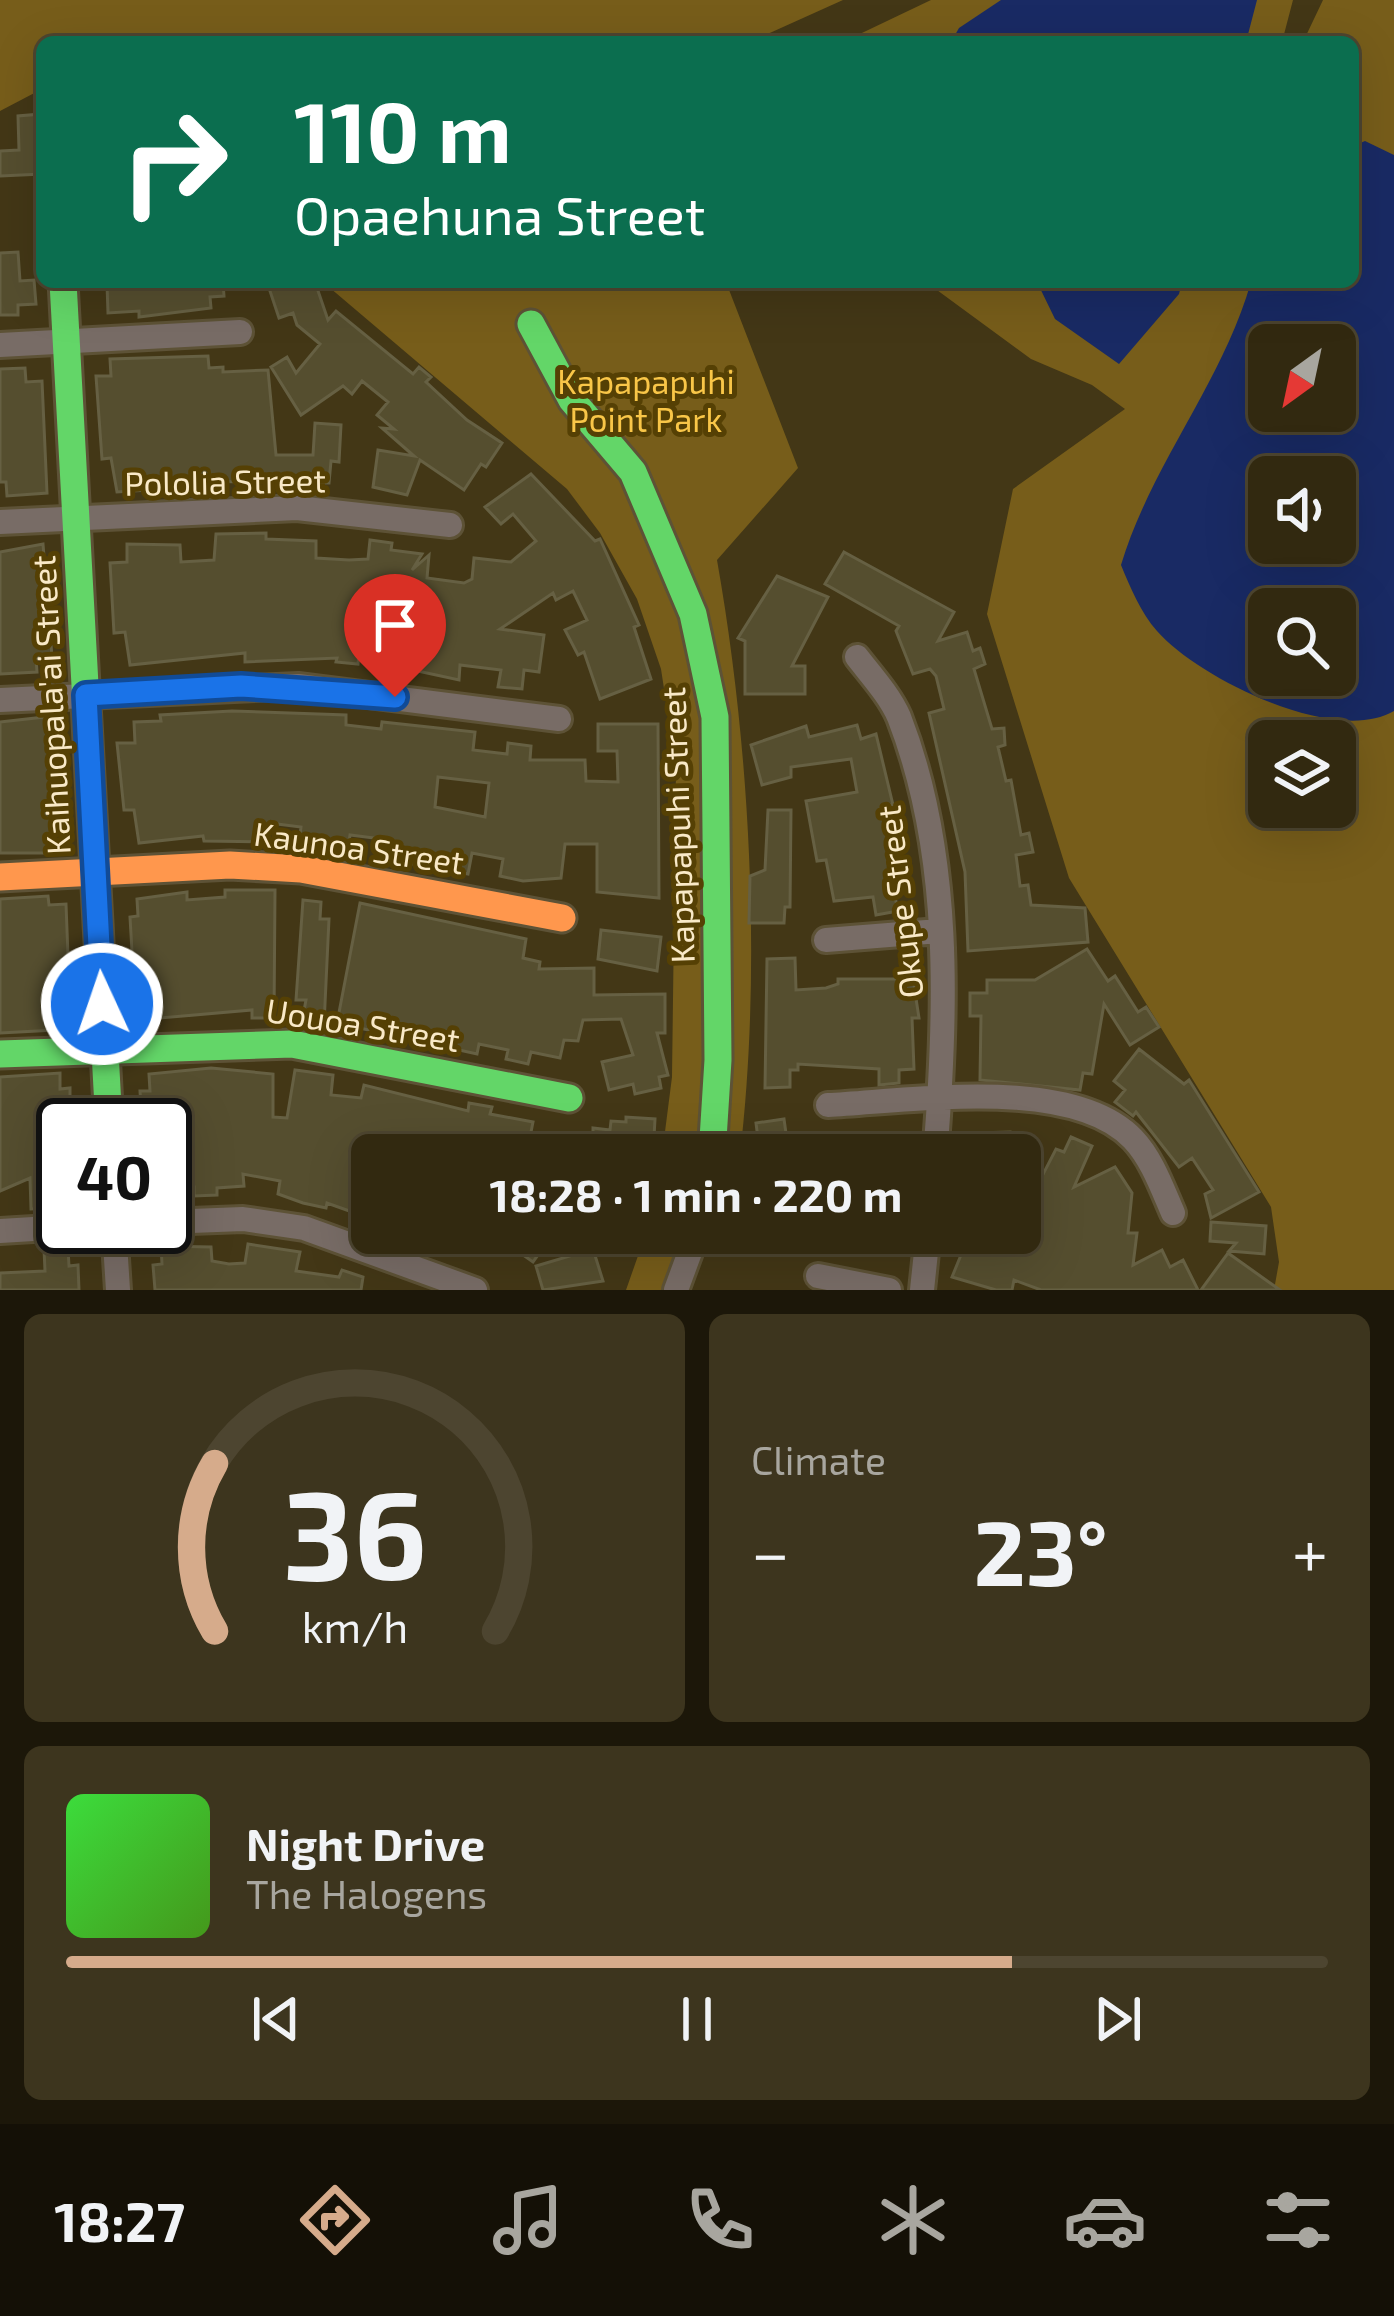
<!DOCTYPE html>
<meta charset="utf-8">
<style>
:root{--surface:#322910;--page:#3d351e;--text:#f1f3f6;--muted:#a8a69f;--line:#4d4530;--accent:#d6ab8b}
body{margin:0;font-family:"Exo 2",sans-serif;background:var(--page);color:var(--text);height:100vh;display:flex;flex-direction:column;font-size:45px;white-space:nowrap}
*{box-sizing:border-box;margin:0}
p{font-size:39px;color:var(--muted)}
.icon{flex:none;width:66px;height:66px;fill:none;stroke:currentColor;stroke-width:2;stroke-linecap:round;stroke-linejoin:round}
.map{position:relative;height:1290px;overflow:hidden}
.panel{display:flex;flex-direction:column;gap:24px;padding:24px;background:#1c1709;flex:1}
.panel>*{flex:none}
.top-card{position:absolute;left:36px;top:36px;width:1323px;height:252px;border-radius:18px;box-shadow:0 12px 48px #0002,0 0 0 3px var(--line);background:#0b6e4f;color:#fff;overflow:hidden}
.needle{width:78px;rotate:213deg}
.controls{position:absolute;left:1248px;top:324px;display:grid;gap:24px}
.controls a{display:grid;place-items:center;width:108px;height:108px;border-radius:18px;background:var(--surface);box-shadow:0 12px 48px #0002,0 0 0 3px var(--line);font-size:60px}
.speed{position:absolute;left:36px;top:1098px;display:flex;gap:24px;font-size:60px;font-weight:700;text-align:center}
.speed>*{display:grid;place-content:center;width:156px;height:156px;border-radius:50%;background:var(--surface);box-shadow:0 12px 48px #0002,0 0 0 3px var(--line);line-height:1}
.speed .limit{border:6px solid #111;border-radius:18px;background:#fff;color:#111}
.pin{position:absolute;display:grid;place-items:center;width:102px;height:102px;color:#fff;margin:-123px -51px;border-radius:50% 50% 50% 0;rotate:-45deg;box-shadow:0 0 12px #0007}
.pin .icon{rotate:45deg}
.me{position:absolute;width:132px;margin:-66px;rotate:357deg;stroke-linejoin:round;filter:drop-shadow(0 0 9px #0008)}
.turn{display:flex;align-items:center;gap:42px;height:252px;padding:0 60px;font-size:54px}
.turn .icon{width:156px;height:156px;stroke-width:2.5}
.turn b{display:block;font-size:84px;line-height:102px}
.big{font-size:90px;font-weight:700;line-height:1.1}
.panel .widget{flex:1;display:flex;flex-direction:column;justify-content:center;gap:18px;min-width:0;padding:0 42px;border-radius:18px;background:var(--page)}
.panel .dial{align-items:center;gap:0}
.dial svg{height:312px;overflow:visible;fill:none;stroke:var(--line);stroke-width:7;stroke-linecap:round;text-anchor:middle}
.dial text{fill:var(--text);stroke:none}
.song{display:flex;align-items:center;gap:36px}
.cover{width:144px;height:144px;border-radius:18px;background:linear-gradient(135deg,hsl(120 70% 55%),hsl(100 70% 35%))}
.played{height:12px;border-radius:6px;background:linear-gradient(90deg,var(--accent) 75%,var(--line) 75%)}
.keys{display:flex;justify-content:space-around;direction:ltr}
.heat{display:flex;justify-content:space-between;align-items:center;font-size:66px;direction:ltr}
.panel .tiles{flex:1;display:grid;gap:24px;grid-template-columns:1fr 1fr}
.widget:last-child{grid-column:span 2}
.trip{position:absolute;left:351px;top:1134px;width:690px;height:120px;border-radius:18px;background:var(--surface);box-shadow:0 12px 48px #0002,0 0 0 3px var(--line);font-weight:700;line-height:120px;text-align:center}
.dock{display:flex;height:192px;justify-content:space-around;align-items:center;background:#141006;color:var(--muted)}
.dock .icon{width:84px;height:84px}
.dock .on{color:var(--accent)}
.dock b{font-size:54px;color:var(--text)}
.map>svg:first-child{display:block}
</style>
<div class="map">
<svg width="1394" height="1290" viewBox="0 0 1394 1290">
<rect width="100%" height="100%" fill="#433716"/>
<path fill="#775d1a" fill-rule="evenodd" d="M 0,0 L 843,0 L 750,42 L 42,42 L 42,89 L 0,111 Z
M 931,0 L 1012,0 L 980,42 L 843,42 Z
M 1240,0 L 1293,0 L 1282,42 L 1232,42 Z
M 1323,0 L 1394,0 L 1394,1290 L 1274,1290 L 1279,1262 L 1271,1207 L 1069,878 L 987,614 L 1013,489 L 1125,409 L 1092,385 L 1031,359 L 926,282 L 1353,282 L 1353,42 L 1303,42 ZM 1269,345 L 1335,345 L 1335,411 L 1269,411 ZM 1269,477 L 1335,477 L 1335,543 L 1269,543 ZM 1269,609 L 1335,609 L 1335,675 L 1269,675 ZM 1269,741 L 1335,741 L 1335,807 L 1269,807 Z
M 323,282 L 726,282 L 798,468 L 717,560 C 750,746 762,967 740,1155 L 722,1155 L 699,674 L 703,1155 L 662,1155 L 672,1077 L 676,767 L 661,669 L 637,599 L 600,533 L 567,489 Z
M 646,1233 L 687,1233 L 666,1290 L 626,1290 Z"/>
<path fill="#192a64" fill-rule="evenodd" d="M 1001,0 L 1257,0 L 1246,42 L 951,42 L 959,28 Z
M 1365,141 L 1394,155 L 1394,711 C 1335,746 1198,678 1157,631 C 1141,613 1130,587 1121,565 C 1151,465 1222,383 1251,282 L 1353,282 L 1353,146 ZM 1269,345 L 1335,345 L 1335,411 L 1269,411 ZM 1269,477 L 1335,477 L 1335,543 L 1269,543 ZM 1269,609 L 1335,609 L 1335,675 L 1269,675 Z
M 1037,282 L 1182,282 L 1179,294 L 1119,364 L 1055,319 Z"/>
<path fill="#554e2f" stroke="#666043" stroke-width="3" fill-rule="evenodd" d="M 42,114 L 42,174 L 0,176 L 0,151 L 19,150 L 18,116 Z
M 18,252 L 20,281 L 34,280 L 36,304 L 18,305 L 18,315 L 0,315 L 0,253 Z
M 223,282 L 224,296 L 210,297 L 211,308 L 139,317 L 139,311 L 108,313 L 107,284 Z
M 267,282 L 315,282 L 328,320 L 336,311 L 413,374 L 419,367 L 431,377 L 426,382 L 467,420 L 502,443 L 486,467 L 481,464 L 464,490 L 420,460 L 407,495 L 373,487 L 378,450 L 414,456 L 382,428 L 394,429 L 377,415 L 388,402 L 362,381 L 352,394 L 343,386 L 301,415 L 271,367 L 287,357 L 296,373 L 320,344 L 297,325 L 293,313 L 279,318 Z
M 208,356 L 209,368 L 223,367 L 223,372 L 268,370 L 276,455 L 313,455 L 315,423 L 341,425 L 339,462 L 331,461 L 329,483 L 166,481 L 166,489 L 117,492 L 111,458 L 102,459 L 96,376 L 111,376 L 110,359 Z
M 25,368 L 26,382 L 42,381 L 47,493 L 7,496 L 6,482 L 0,482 L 0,369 Z
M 531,474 L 595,541 L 600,539 L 639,625 L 634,627 L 651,679 L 600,699 L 584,652 L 578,655 L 565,630 L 587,620 L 573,591 L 556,600 L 553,593 L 500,629 L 544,635 L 539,672 L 524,670 L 522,689 L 498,687 L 501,670 L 460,665 L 459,680 L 404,668 L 406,650 L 397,649 L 403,604 L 371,600 L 367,642 L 360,642 L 358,664 L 336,662 L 337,658 L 245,662 L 245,653 L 130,665 L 125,632 L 114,633 L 110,563 L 127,562 L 127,544 L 180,545 L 181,562 L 214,560 L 216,534 L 266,533 L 266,539 L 316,541 L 316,558 L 349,560 L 368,559 L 370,540 L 392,543 L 391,550 L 422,554 L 412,570 L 429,555 L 427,578 L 464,583 L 472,579 L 474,558 L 511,562 L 536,541 L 513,514 L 501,524 L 485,507 Z
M 43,544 L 52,657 L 36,658 L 37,672 L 0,674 L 0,552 Z
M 844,552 L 954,612 L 938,641 L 967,632 L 973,651 L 980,648 L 985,664 L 974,669 L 992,729 L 1004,728 L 1005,745 L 998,747 L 1006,781 L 1011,780 L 1021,835 L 1029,833 L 1033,852 L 1016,855 L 1020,886 L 1028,885 L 1031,905 L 1085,908 L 1088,942 L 968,951 L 965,872 L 929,713 L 944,709 L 936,676 L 930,669 L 913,674 L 896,631 L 899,626 L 825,584 Z
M 777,576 L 828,597 L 792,666 L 805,666 L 805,694 L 745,694 L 745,641 L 738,638 Z
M 232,711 L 346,715 L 346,725 L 381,729 L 382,722 L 475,732 L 473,750 L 507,754 L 508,743 L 531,746 L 530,760 L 585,760 L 586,781 L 618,782 L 617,751 L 598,751 L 598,724 L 658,724 L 659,898 L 597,892 L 597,844 L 565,844 L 561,878 L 523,881 L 500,876 L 503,859 L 472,853 L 468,874 L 379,858 L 382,839 L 350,835 L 348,849 L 299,844 L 301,827 L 269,823 L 267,842 L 204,841 L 203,836 L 139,843 L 134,810 L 124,810 L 117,743 L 135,743 L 134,722 L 161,721 L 160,715 ZM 438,777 L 489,783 L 485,817 L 435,807 Z
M 45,717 L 59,791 L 56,834 L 48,835 L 48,853 L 0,853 L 0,722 Z
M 857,725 L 861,739 L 876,734 L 893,805 L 888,805 L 904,891 L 894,892 L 898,911 L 876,915 L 873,897 L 834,901 L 826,860 L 817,861 L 806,801 L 857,792 L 851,759 L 791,767 L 791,777 L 762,785 L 751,745 L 806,726 L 809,737 Z
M 768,810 L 791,810 L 790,907 L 785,907 L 784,923 L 749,923 L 750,876 L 765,870 Z
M 225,890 L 275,890 L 274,1018 L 252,1018 L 252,1010 L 149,1019 L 144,986 L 134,986 L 130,917 L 138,916 L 137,899 L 187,892 L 187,900 L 225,897 Z
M 48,896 L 49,905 L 66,904 L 69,982 L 62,982 L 64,1010 L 54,1011 L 55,1030 L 0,1033 L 0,899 Z
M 303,900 L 321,902 L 320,919 L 329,919 L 324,1025 L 302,1021 L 306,1000 L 296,1000 Z
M 360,903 L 526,939 L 523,958 L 540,962 L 539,969 L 594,968 L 594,995 L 665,994 L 665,1033 L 657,1033 L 668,1075 L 659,1077 L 661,1088 L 635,1094 L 633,1084 L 609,1090 L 602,1062 L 633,1055 L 621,1019 L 583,1020 L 578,1041 L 564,1040 L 560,1058 L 531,1052 L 528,1064 L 506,1059 L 508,1050 L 479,1044 L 477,1054 L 337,1023 Z
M 601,930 L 661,937 L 657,971 L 598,959 Z
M 1087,949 L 1108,981 L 1115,976 L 1138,1012 L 1146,1007 L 1159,1027 L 1130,1045 L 1104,1004 L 1092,1074 L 1083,1073 L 1080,1090 L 980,1080 L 981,1016 L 970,1016 L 970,993 L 987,993 L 987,980 L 1035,980 Z
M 795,958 L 796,990 L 826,988 L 838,984 L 838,979 L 913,979 L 919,1018 L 912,1018 L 914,1069 L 899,1070 L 899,1083 L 879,1085 L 879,1069 L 798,1064 L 798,1070 L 790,1070 L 790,1087 L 765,1088 L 767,959 Z
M 1139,1049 L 1184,1084 L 1189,1080 L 1259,1192 L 1211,1218 L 1205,1194 L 1213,1190 L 1192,1158 L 1179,1167 L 1136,1112 L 1133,1116 L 1115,1102 L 1125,1090 L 1114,1081 Z
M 211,1068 L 273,1074 L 273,1117 L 287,1118 L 295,1070 L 333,1075 L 331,1095 L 361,1098 L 364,1085 L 468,1111 L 469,1103 L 492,1107 L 490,1114 L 533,1122 L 528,1147 L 593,1134 L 593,1128 L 610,1130 L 611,1121 L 626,1122 L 626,1117 L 655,1119 L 653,1155 L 396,1155 L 372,1150 L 372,1219 L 327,1203 L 326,1208 L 303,1203 L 278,1194 L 280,1181 L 243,1174 L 244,1186 L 217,1188 L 217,1195 L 194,1196 L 194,1187 L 165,1189 L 165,1125 L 142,1125 L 140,1091 L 150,1091 L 149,1074 Z
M 60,1073 L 60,1089 L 70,1088 L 70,1102 L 76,1102 L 77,1125 L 63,1125 L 59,1133 L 62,1188 L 53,1188 L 54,1208 L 31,1209 L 30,1178 L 0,1191 L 0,1077 Z
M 784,1119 L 789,1155 L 760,1155 L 756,1123 Z
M 1010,1132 L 1010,1155 L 976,1155 L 976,1133 Z
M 1071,1137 L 1092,1146 L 1074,1187 L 1115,1167 L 1132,1193 L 1128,1233 L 1137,1233 L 1133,1265 L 1162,1250 L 1170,1267 L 1183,1260 L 1198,1290 L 1041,1290 L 1014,1280 L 1012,1290 L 996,1290 L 952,1277 L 970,1233 L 1020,1233 L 1020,1219 L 1056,1149 L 1064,1152 Z
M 1211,1222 L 1266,1226 L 1264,1254 L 1229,1251 L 1236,1243 L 1210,1241 Z
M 492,1233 L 554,1233 L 533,1262 Z
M 248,1244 L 300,1252 L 296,1271 L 339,1277 L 342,1270 L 363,1277 L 361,1290 L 155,1290 L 153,1265 L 162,1264 L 161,1246 L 211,1247 L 212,1261 L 229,1264 L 245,1263 Z
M 68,1248 L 69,1266 L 78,1265 L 79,1290 L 0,1290 L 0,1273 L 45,1271 L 44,1249 Z
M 593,1249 L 603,1281 L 543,1290 L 536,1266 Z
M 1228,1253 L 1280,1290 L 1201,1290 Z"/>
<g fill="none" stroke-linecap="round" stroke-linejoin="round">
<defs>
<path id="street" d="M 0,345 L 240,332
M 0,522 L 297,508 L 450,525
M 857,657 C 871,675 890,696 899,717 C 952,853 947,1013 935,1155
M 0,700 L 298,686 L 559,719
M 826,940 L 939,931
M 828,1105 C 910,1101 1072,1075 1133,1139 C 1152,1159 1162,1188 1173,1213
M 165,1222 L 243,1219 L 304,1228 L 475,1290
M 114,1227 L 118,1290
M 0,1231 L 66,1227
M 818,1276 L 889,1290
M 676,1290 L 697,1233
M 922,1290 L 928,1233"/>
<path id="fast" d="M 63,282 L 109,1125
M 531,324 L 572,400 L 633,472 L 693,614 L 715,717 L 718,1060 L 712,1155
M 0,1054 L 292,1044 L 569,1098"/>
<path id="slow" d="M 0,877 L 230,865 L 301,869 L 562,918"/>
</defs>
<use href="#street" stroke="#5d5236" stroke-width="30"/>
<use href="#fast" stroke="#5d5236" stroke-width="33"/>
<use href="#slow" stroke="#5d5236" stroke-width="33"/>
<use href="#street" stroke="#786c66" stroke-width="24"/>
<use href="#fast" stroke="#63d668" stroke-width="27"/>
<use href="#slow" stroke="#ff974d" stroke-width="27"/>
</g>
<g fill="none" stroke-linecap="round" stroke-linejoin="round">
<defs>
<path id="route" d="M 102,1004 L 86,695 L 241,686 L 395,697"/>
</defs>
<use href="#route" stroke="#114b97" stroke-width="30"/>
<use href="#route" stroke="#1a73e8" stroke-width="21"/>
</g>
<g text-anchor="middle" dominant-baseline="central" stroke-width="10" stroke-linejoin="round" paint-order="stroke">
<g font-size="33" fill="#f9c648" stroke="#554004">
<text x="646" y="381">Kapapapuhi<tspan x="646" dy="38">Point Park</tspan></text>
</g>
<g font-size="33" fill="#f9e9c7" stroke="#554004">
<text transform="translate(225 481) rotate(-1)">Pololia Street</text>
<text transform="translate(50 705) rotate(-93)">Kaihuopala'ai Street</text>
<text transform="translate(677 825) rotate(-92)">Kapapapuhi Street</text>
<text transform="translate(359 847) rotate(8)">Kaunoa Street</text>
<text transform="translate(899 902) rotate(-97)">Okupe Street</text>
<text transform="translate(363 1024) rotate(9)">Uouoa Street</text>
</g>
</g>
</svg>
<div class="controls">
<a><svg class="needle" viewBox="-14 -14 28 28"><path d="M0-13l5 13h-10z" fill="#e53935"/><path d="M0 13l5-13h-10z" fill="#a8a69f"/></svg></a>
<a><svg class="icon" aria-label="sound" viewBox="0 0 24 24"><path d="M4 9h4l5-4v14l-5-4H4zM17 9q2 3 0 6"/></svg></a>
<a><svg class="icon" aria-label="search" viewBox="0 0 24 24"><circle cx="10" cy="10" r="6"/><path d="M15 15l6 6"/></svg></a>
<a><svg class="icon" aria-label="layers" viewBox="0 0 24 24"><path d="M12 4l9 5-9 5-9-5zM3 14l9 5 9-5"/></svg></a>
</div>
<div class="speed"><div class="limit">40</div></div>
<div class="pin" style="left:395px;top:697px;background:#d93025"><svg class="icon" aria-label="arrive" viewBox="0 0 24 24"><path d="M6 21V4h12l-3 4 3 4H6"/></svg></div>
<svg class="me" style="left:102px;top:1004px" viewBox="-20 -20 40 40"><circle r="17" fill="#1a73e8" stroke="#fff" stroke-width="3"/><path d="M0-11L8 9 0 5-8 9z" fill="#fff"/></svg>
<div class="trip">18:28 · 1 min · 220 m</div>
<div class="top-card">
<div class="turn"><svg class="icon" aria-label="right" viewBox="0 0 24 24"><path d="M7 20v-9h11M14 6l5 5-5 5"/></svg><div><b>110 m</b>Opaehuna Street</div></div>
</div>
</div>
<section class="panel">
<div class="tiles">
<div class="widget dial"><svg viewBox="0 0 100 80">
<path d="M14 69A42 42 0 1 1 86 69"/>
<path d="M14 69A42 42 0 0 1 14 26" stroke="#d6ab8b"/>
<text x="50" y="56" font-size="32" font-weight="700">36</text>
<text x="50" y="72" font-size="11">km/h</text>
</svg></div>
<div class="widget"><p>Climate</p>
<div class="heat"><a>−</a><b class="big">23°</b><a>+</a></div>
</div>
<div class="widget">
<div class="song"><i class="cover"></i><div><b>Night Drive</b><p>The Halogens</p></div></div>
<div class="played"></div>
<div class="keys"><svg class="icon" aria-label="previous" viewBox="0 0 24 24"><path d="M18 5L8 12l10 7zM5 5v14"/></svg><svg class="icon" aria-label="pause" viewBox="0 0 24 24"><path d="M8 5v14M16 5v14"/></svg><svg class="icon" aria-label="next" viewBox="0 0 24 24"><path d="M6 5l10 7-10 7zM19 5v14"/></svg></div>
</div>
</div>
</section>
<nav class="dock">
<b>18:27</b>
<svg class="icon on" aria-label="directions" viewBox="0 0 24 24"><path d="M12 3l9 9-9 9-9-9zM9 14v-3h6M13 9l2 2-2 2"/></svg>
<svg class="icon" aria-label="music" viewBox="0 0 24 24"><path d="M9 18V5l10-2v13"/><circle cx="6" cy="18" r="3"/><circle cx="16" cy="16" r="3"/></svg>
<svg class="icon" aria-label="phone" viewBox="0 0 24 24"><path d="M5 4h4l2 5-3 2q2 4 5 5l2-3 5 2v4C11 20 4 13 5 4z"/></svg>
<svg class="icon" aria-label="climate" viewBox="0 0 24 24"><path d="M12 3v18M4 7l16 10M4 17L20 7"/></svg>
<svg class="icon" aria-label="car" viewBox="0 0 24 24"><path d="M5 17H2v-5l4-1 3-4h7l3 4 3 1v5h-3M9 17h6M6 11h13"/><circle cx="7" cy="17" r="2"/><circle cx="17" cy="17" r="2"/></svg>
<svg class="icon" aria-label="filters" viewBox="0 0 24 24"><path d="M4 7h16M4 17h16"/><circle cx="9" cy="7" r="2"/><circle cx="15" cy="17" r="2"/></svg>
</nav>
